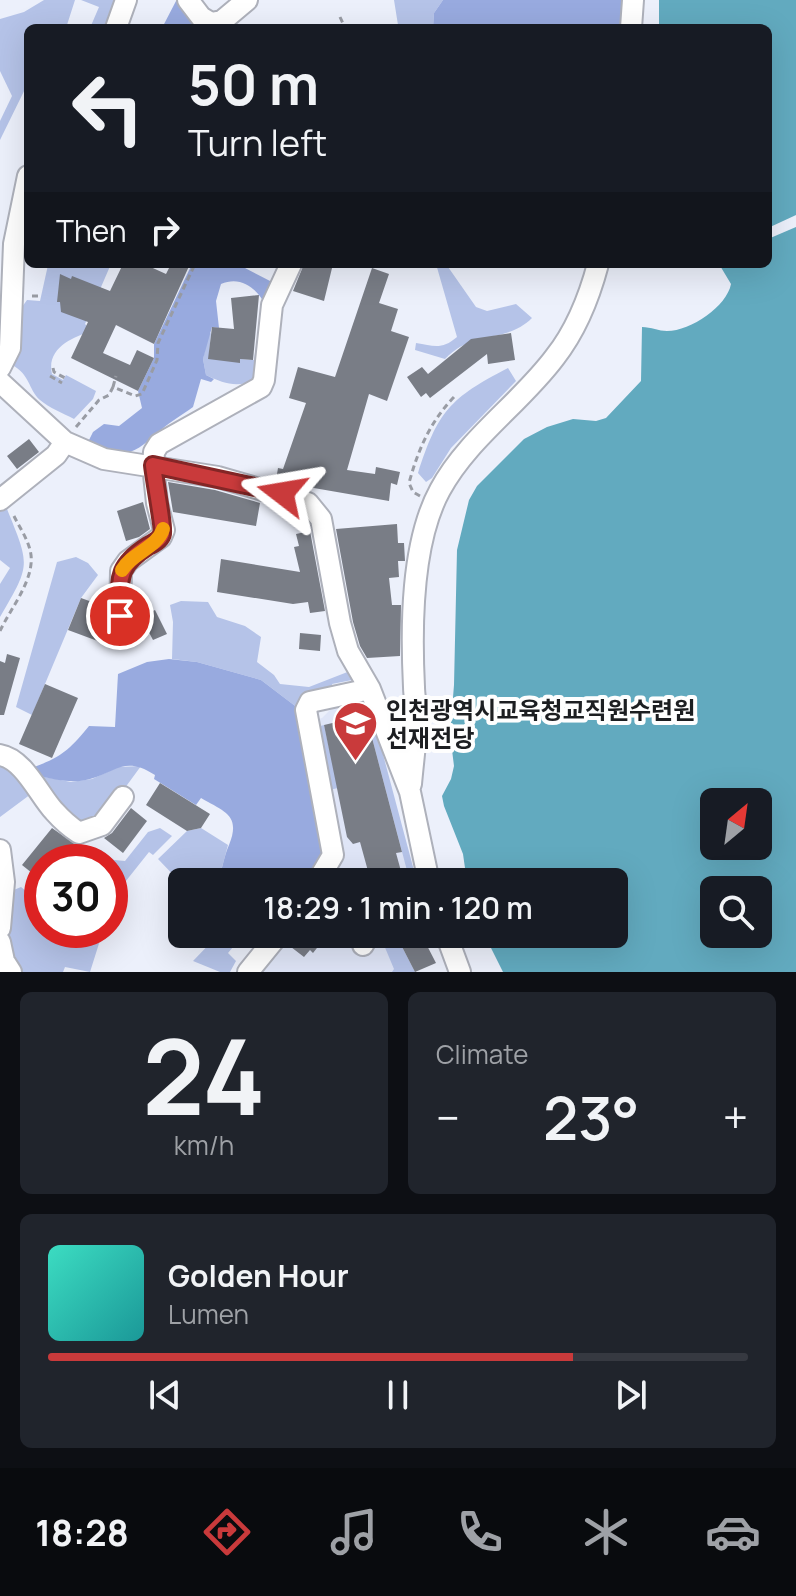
<!DOCTYPE html>
<meta charset="utf-8">
<style>
:root{--surface:#171b24;--page:#20242c;--text:#f1f3f6;--muted:#9ea1a6;--line:#363941;--accent:#c93a3b}
body{margin:0;font-family:Manrope,"Noto Sans KR",sans-serif;background:var(--page);color:var(--text);height:100vh;display:flex;flex-direction:column;font-size:30px;white-space:nowrap}
*{box-sizing:border-box;margin:0}
p{font-size:26px;color:var(--muted)}
.icon{flex:none;width:44px;height:44px;fill:none;stroke:currentColor;stroke-width:2;stroke-linecap:round;stroke-linejoin:round}
.map{position:relative;height:972px;overflow:hidden}
.sheet{display:flex;flex-direction:column;gap:20px;padding:20px;background:#0d0f14;flex:1}
.sheet>*{flex:none}
.top-card{position:absolute;left:24px;top:24px;width:748px;height:244px;border-radius:12px;box-shadow:0 8px 32px #0002;background:#171b24;color:var(--text);overflow:hidden}
.needle{width:52px;rotate:29deg}
.controls{position:absolute;left:700px;top:788px;display:grid;gap:16px}
.controls a{display:grid;place-items:center;width:72px;height:72px;border-radius:12px;background:var(--surface);box-shadow:0 8px 32px #0002;font-size:40px}
.speed{position:absolute;left:24px;top:844px;display:flex;gap:16px;font-size:40px;font-weight:700;text-align:center}
.speed>*{display:grid;place-content:center;width:104px;height:104px;border-radius:50%;background:var(--surface);box-shadow:0 8px 32px #0002;line-height:1}
.speed .limit{border:12px solid #d22;background:#fff;color:#111}
.pin{position:absolute;display:grid;place-items:center;width:68px;height:68px;color:#fff;margin:-34px;border:4px solid #fff;border-radius:50%;box-shadow:0 2px 8px #0007}
.me{position:absolute;width:88px;margin:-44px;rotate:284deg;stroke-linejoin:round;filter:drop-shadow(0 0 6px #0008)}
.turn{display:flex;align-items:center;gap:28px;height:168px;padding:0 32px;font-size:36px}
.turn .icon{width:104px;height:104px;stroke-width:2.5}
.turn b{display:block;font-size:56px;line-height:68px}
.then{display:flex;align-items:center;height:76px;padding:0 32px;background:#0003;gap:16px;font-size:30px}
.big{font-size:60px;font-weight:600;line-height:1.1}
.sheet .tile{flex:1;display:flex;flex-direction:column;justify-content:center;gap:12px;min-width:0;padding:0 28px;border-radius:12px;background:var(--page)}
.sheet .dial{align-items:center;gap:0}
.dial b{font-size:104px;line-height:1}
.song{display:flex;align-items:center;gap:24px}
.cover{width:96px;height:96px;border-radius:12px;background:linear-gradient(135deg,hsl(170 70% 55%),hsl(180 70% 35%))}
.played{height:8px;border-radius:4px;background:linear-gradient(90deg,var(--accent) 75%,var(--line) 75%)}
.keys{display:flex;justify-content:space-around;direction:ltr}
.heat{display:flex;justify-content:space-between;align-items:center;font-size:44px;direction:ltr}
.sheet .tiles{flex:1;display:grid;gap:20px;grid-template-columns:1fr 1fr}
.tile:last-child{grid-column:span 2}
.trip{position:absolute;left:168px;top:868px;width:460px;height:80px;border-radius:12px;background:var(--surface);box-shadow:0 8px 32px #0002;font-weight:600;line-height:80px;text-align:center}
.tab-bar{display:flex;height:128px;justify-content:space-around;align-items:center;background:#090b0e;color:var(--muted)}
.tab-bar .icon{width:56px;height:56px}
.tab-bar .on{color:var(--accent)}
.tab-bar b{font-size:36px;color:var(--text)}
.map>svg:first-child{display:block}
</style>
<div class="map">
<svg width="796" height="972" viewBox="0 0 796 972">
<rect width="100%" height="100%" fill="#ecf0fb"/>
<path fill="#dfe5f7" d="M 349,701 L 362,703 L 369,708 L 417,882 L 322,882 L 331,865 L 343,862 L 315,720 L 322,718 L 336,704 Z
M 285,934 L 407,934 L 398,939 L 415,972 L 254,972 Z"/>
<path fill="#b5c3e8" d="M 44,0 L 75,0 L 66,28 L 28,28 L 28,83 L 0,140 L 0,121 L 12,96 L 0,71 L 0,19 L 24,12 Z
M 81,0 L 121,0 L 111,28 L 90,28 L 99,7 Z
M 394,0 L 443,0 L 434,13 L 433,28 L 404,28 L 398,25 Z
M 46,264 L 111,264 L 85,324 L 92,331 C 73,337 46,348 52,374 L 63,380 L 66,375 L 96,391 L 93,399 L 74,419 C 63,413 49,408 40,400 C 28,389 30,374 12,365 L 22,307 L 27,300 L 40,301 L 48,265 Z
M 436,264 L 446,264 L 476,307 L 487,311 L 516,304 L 532,318 C 506,344 473,329 445,359 L 415,350 L 416,343 C 434,346 442,350 457,337 Z
M 211,333 L 209,354 L 240,362 L 240,359 L 254,360 L 256,346 L 263,346 L 258,378 C 239,389 225,384 206,375 L 203,359 L 208,335 Z
M 508,368 L 516,381 L 451,448 L 432,478 L 426,482 L 418,473 C 438,411 450,398 508,368 Z
M 0,504 L 3,504 L 7,509 C 30,566 31,564 0,617 L 0,584 L 10,568 L 0,560 Z
M 76,557 L 88,563 L 98,575 L 81,598 L 32,715 L 16,707 L 57,562 Z
M 181,601 L 208,602 L 217,617 L 245,626 L 261,637 L 257,662 L 274,675 L 280,684 L 309,687 L 350,671 L 357,679 L 332,684 L 334,697 L 307,715 L 261,680 L 197,662 L 172,659 L 173,622 L 170,605 Z
M 372,713 L 417,882 L 410,882 L 366,715 Z
M 324,725 L 338,788 L 329,790 L 317,727 Z
M 0,761 L 3,761 L 31,794 L 0,817 Z
M 141,766 L 100,822 L 79,828 L 64,816 L 40,776 L 71,782 L 92,779 L 118,767 Z
M 160,828 L 172,836 L 153,855 L 149,852 L 110,901 L 110,862 L 69,862 L 81,847 L 101,850 L 114,860 L 125,861 L 148,832 Z
M 201,828 L 228,845 L 218,882 L 182,884 L 158,859 L 187,831 Z
M 21,887 L 42,904 L 42,930 L 93,930 L 102,934 L 90,972 L 65,967 L 63,972 L 18,972 L 4,940 L 9,892 Z
M 219,934 L 242,936 L 228,953 L 236,961 L 230,972 L 220,972 L 193,961 Z
M 383,934 L 407,934 L 398,939 L 415,972 L 392,972 L 394,969 L 381,938 Z"/>
<path fill="#98aadf" d="M 443,0 L 624,0 L 622,28 L 433,28 L 434,13 Z
M 176,1 L 183,1 L 191,20 L 199,28 L 162,28 Z
M 192,264 L 245,264 L 245,268 L 272,282 L 265,304 C 257,289 241,275 221,284 L 216,301 L 219,328 L 212,327 L 203,359 L 206,375 L 214,379 L 211,382 L 201,379 L 193,407 C 182,415 171,421 161,430 C 133,454 124,463 88,442 L 93,432 L 104,424 L 119,426 L 142,408 L 138,391 L 154,358 L 154,344 Z
M 169,659 L 197,662 L 261,680 L 307,715 L 331,846 L 310,882 L 218,882 C 222,870 224,856 229,845 C 241,815 225,812 201,798 L 196,805 L 154,779 L 155,775 C 125,756 118,771 90,779 C 73,784 57,780 40,776 L 34,767 C 62,757 70,749 89,726 L 115,727 L 118,674 L 147,662 Z"/>
<path fill="#62aabf" fill-rule="evenodd" d="M 659,0 L 796,0 L 796,972 L 503,972 L 484,934 L 614,934 L 614,882 L 467,882 L 463,854 L 444,806 L 442,796 L 451,779 L 454,766 L 450,734 L 454,685 L 457,550 L 469,500 L 477,486 L 524,439 L 547,427 L 573,419 L 596,421 L 606,418 L 641,381 L 642,327 C 651,327 659,331 667,331 C 691,331 727,306 731,284 L 719,264 L 768,264 L 768,28 L 659,28 ZM 714,802 L 758,802 L 758,846 L 714,846 ZM 714,890 L 758,890 L 758,934 L 714,934 Z"/>
<path fill="#ecf0fb" d="M 796,215 L 796,227 L 768,239 L 768,228 Z"/>
<path fill="#797d86" d="M 123,264 L 144,264 L 166,274 L 171,264 L 190,264 L 154,344 L 116,325 L 103,353 L 130,365 L 137,350 L 154,358 L 138,391 L 71,358 L 88,322 L 61,312 L 60,302 L 57,302 L 60,274 L 71,279 L 72,276 L 110,291 Z
M 304,264 L 333,264 L 324,301 L 293,291 Z
M 372,268 L 389,274 L 379,303 L 398,309 L 391,331 L 409,337 L 387,401 L 369,394 L 347,470 L 375,474 L 376,467 L 400,472 L 397,485 L 391,483 L 389,501 L 308,487 L 308,489 L 276,480 L 278,468 L 283,469 L 306,403 L 289,398 L 298,367 L 335,377 Z
M 259,295 L 253,360 L 240,359 L 240,363 L 208,359 L 212,327 L 234,329 L 231,298 Z
M 511,333 L 515,360 L 488,364 L 487,354 L 430,398 L 426,393 L 421,397 L 407,377 L 422,367 L 428,374 L 471,339 Z
M 29,439 L 39,452 L 17,469 L 7,456 Z
M 168,482 L 215,490 L 260,503 L 256,526 L 173,512 Z
M 143,502 L 150,529 L 139,537 L 126,541 L 117,511 Z
M 397,524 L 398,543 L 404,543 L 405,561 L 398,561 L 399,577 L 389,578 L 392,605 L 401,605 L 400,656 L 367,658 L 360,646 L 353,622 L 336,529 Z
M 310,531 L 325,611 L 310,613 L 308,602 L 293,604 L 217,592 L 221,559 L 300,572 L 294,547 L 299,546 L 296,534 Z
M 81,598 L 106,607 L 103,614 L 107,616 L 103,643 L 68,630 Z
M 155,610 L 167,634 L 153,640 L 141,617 Z
M 300,633 L 321,635 L 320,651 L 299,649 Z
M 7,654 L 20,658 L 4,715 L 0,715 L 0,661 L 5,663 Z
M 45,684 L 78,698 L 52,758 L 19,744 Z
M 366,715 L 402,852 L 396,853 L 404,882 L 371,882 L 360,842 L 353,844 L 347,837 L 324,725 Z
M 160,783 L 210,814 L 201,828 L 187,831 L 146,805 Z
M 131,808 L 147,821 L 123,853 L 104,838 L 112,833 Z
M 52,828 L 76,845 L 63,862 L 42,862 L 42,881 L 22,865 Z
M 301,934 L 328,934 L 313,953 L 310,950 L 304,957 L 291,947 Z
M 407,934 L 421,934 L 436,963 L 415,972 L 398,939 Z"/>
<g fill="none" stroke-linecap="round" stroke-linejoin="round">
<defs>
<path id="minor" d="M 188,0 L 201,17 L 211,23 L 222,21 L 247,0
M 116,28 L 126,0
M 631,28 L 633,0
M 0,368 L 10,348 L 14,244 L 28,176
M 0,382 L 65,442 L 104,459 L 218,477 L 308,503 L 321,519 L 340,623 L 348,651 L 370,689 L 410,792 L 429,882
M 0,500 L 56,455 L 65,442
M 116,633 L 120,616 L 121,571 L 128,561 L 161,537 L 164,530 L 157,503 L 153,465 L 154,452 L 159,444 L 261,387 L 264,380 L 272,305 L 291,264
M 0,755 C 24,759 39,795 54,811 C 62,820 70,827 79,833 L 102,825 L 123,797
M 411,784 C 413,762 416,739 417,717 C 417,707 414,697 414,687 C 411,627 411,543 440,490 C 468,438 520,404 555,357 C 577,329 589,298 598,264
M 0,850 L 4,882 L 0,928
M 317,882 L 333,855 L 306,710 L 310,702 L 370,689
M 446,934 L 460,972
M 0,942 L 4,961 L 11,972
M 363,945 L 369,934
M 248,972 L 279,934"/>
</defs>
<use href="#minor" stroke="#aeb1bb" stroke-width="24"/>
<path stroke="#999ca4" stroke-width="3" stroke-dasharray="6 4" stroke-linecap="butt" d="M 340,17 L 345,28
M 32,296 L 41,296
M 53,368 L 54,372 L 65,378
M 50,376 L 62,383
M 113,387 L 116,376
M 76,427 L 99,400 L 109,395 L 113,387 L 135,396 L 142,394 L 157,360 L 158,343 L 195,264
M 420,496 L 413,492 L 409,483 C 418,450 430,422 454,397
M 0,631 C 10,609 34,581 31,555 C 29,540 19,527 13,514
M 80,862 L 88,851
M 110,880 L 112,879"/>
<use href="#minor" stroke="#fff" stroke-width="20"/>
</g>
<g fill="none" stroke-linecap="round" stroke-linejoin="round">
<defs>
<path id="route" d="M 120,616 C 120,580 115,567 148,546 C 154,543 160,540 162,534 C 164,529 154,476 153,465 L 282,493"/>
</defs>
<use href="#route" stroke="#832626" stroke-width="20"/>
<use href="#route" stroke="#c93a3b" stroke-width="14"/>
<path stroke="#f59e0b" stroke-width="14" d="M 122,570 C 132,553 158,547 163,529"/>
</g>
<defs>
<symbol id="university-pin" viewBox="-11 -11 22 30"><path d="M0 17L-7.5 6A9.5 9.5 0 1 1 7.5 6Z" fill="#c93a3b" stroke="#fefefe"/><path d="M0-5L7-2L0 1L-7-2ZM-4 1L0 2.5L4 1V4Q0 6-4 4Z" fill="#fff"/></symbol>
</defs>
<g fill-rule="evenodd">
<use href="#university-pin" x="330" y="698" width="51" height="69"/>
</g>
<g text-anchor="middle" dominant-baseline="central" stroke-width="8" stroke-linejoin="round" paint-order="stroke">
<g font-size="24" font-weight="bold" fill="#1c1e21" stroke="#fefefe" text-anchor="start">
<text x="386" y="709">인천광역시교육청교직원수련원<tspan x="386" dy="28">선재전당</tspan></text>
</g>
</g>
</svg>
<div class="controls">
<a><svg class="needle" viewBox="-14 -14 28 28"><path d="M0-13l5 13h-10z" fill="#e53935"/><path d="M0 13l5-13h-10z" fill="#9ea1a6"/></svg></a>
<a><svg class="icon" aria-label="search" viewBox="0 0 24 24"><circle cx="10" cy="10" r="6"/><path d="M15 15l6 6"/></svg></a>
</div>
<div class="speed"><div class="limit">30</div></div>
<div class="pin" style="left:120px;top:616px;background:#d93025"><svg class="icon" aria-label="arrive" viewBox="0 0 24 24"><path d="M6 21V4h12l-3 4 3 4H6"/></svg></div>
<svg class="me" style="left:282px;top:493px" viewBox="-20 -20 40 40"><path d="M0-17L14 15 0 8-14 15z" fill="#c93a3b" stroke="#fff" stroke-width="4"/></svg>
<div class="trip">18:29 · 1 min · 120 m</div>
<div class="top-card">
<div class="turn"><svg class="icon" aria-label="left" viewBox="0 0 24 24"><path d="M17 20v-9H6M10 6l-5 5 5 5"/></svg><div><b>50 m</b>Turn left</div></div>
<div class="then">Then<svg class="icon" aria-label="right" viewBox="0 0 24 24"><path d="M7 20v-9h11M14 6l5 5-5 5"/></svg></div>
</div>
</div>
<section class="sheet">
<div class="tiles">
<div class="tile dial"><b>24</b><p>km/h</p></div>
<div class="tile"><p>Climate</p>
<div class="heat"><a>−</a><b class="big">23°</b><a>+</a></div>
</div>
<div class="tile">
<div class="song"><i class="cover"></i><div><b>Golden Hour</b><p>Lumen</p></div></div>
<div class="played"></div>
<div class="keys"><svg class="icon" aria-label="previous" viewBox="0 0 24 24"><path d="M18 5L8 12l10 7zM5 5v14"/></svg><svg class="icon" aria-label="pause" viewBox="0 0 24 24"><path d="M8 5v14M16 5v14"/></svg><svg class="icon" aria-label="next" viewBox="0 0 24 24"><path d="M6 5l10 7-10 7zM19 5v14"/></svg></div>
</div>
</div>
</section>
<nav class="tab-bar">
<b>18:28</b>
<svg class="icon on" aria-label="directions" viewBox="0 0 24 24"><path d="M12 3l9 9-9 9-9-9zM9 14v-3h6M13 9l2 2-2 2"/></svg>
<svg class="icon" aria-label="music" viewBox="0 0 24 24"><path d="M9 18V5l10-2v13"/><circle cx="6" cy="18" r="3"/><circle cx="16" cy="16" r="3"/></svg>
<svg class="icon" aria-label="phone" viewBox="0 0 24 24"><path d="M5 4h4l2 5-3 2q2 4 5 5l2-3 5 2v4C11 20 4 13 5 4z"/></svg>
<svg class="icon" aria-label="climate" viewBox="0 0 24 24"><path d="M12 3v18M4 7l16 10M4 17L20 7"/></svg>
<svg class="icon" aria-label="car" viewBox="0 0 24 24"><path d="M5 17H2v-5l4-1 3-4h7l3 4 3 1v5h-3M9 17h6M6 11h13"/><circle cx="7" cy="17" r="2"/><circle cx="17" cy="17" r="2"/></svg>
</nav>
